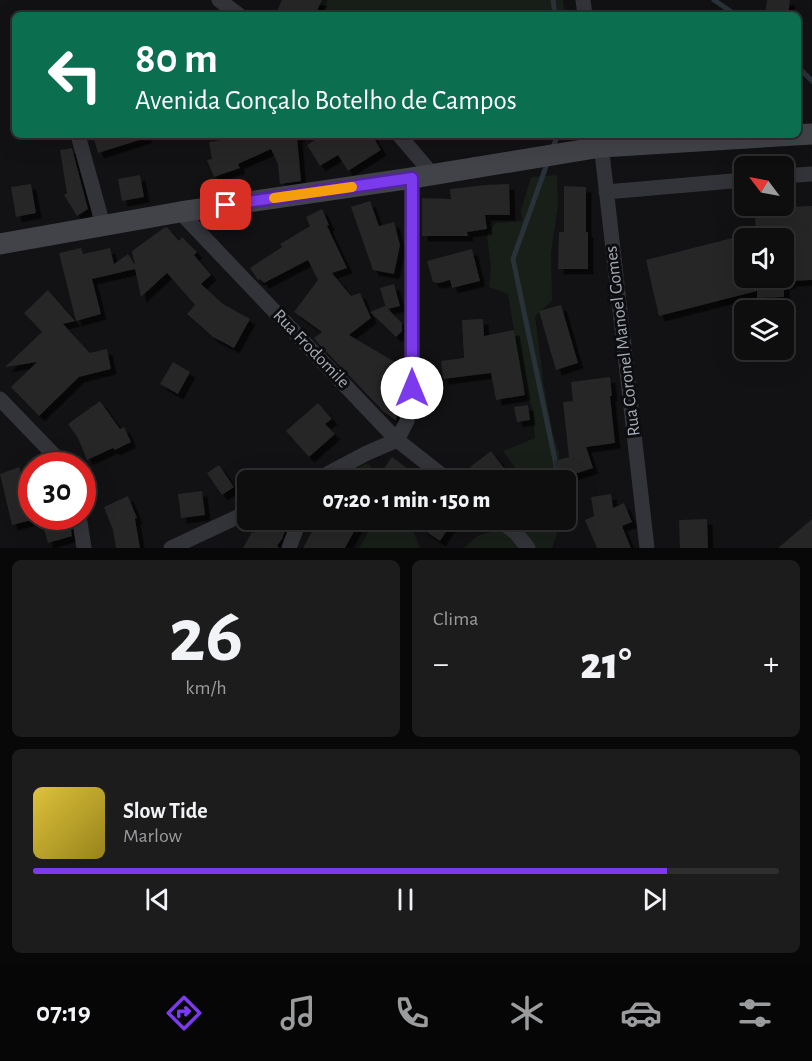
<!DOCTYPE html>
<html lang="pt">
<meta charset="utf-8">
<style>
:root{--surface:#0e0e0f;--page:#1c1c1d;--text:#f1f3f6;--muted:#9b9c9e;--line:#2e2e2f;--accent:#7c3aed}
body{margin:0;font-family:"Alegreya Sans",sans-serif;background:var(--page);color:var(--text);height:100vh;display:flex;flex-direction:column;font-size:22px;white-space:nowrap}
*{box-sizing:border-box;margin:0}
p{font-size:20px;color:var(--muted)}
.icon{flex:none;width:33px;height:33px;fill:none;stroke:currentColor;stroke-width:2;stroke-linecap:round;stroke-linejoin:round}
.map{position:relative;height:548px;overflow:hidden}
.panel{display:flex;flex-direction:column;gap:12px;padding:12px;background:#080808;flex:1}
.panel>*{flex:none}
.banner{position:absolute;left:12px;top:12px;width:789px;height:126px;border-radius:9px;box-shadow:0 6px 24px #0002,0 0 0 2px var(--line);background:#0b6e4f;color:#fff;overflow:hidden}
.needle{width:39px;rotate:302deg}
.tools{position:absolute;left:734px;top:156px;display:grid;gap:12px}
.tools a{display:grid;place-items:center;width:60px;height:60px;border-radius:9px;background:var(--surface);box-shadow:0 6px 24px #0002,0 0 0 2px var(--line);font-size:30px}
.speed{position:absolute;left:18px;top:452px;display:flex;gap:12px;font-size:30px;font-weight:700;text-align:center}
.speed>*{display:grid;place-content:center;width:78px;height:78px;border-radius:50%;background:var(--surface);box-shadow:0 6px 24px #0002,0 0 0 2px var(--line);line-height:1}
.speed .limit{border:9px solid #d22;background:#fff;color:#111}
.pin{position:absolute;display:grid;place-items:center;width:51px;height:51px;color:#fff;margin:-26px;border-radius:12px;box-shadow:0 3px 9px #0006}
.me{position:absolute;width:66px;margin:-33px;rotate:0deg;stroke-linejoin:round;filter:drop-shadow(0 0 4px #0008)}
.turn{display:flex;align-items:center;gap:21px;height:126px;padding:0 24px;font-size:27px}
.turn .icon{width:78px;height:78px;stroke-width:2.5}
.turn b{display:block;font-size:42px;line-height:51px}
.big{font-size:45px;font-weight:800;line-height:1.1}
.panel .widget{flex:1;display:flex;flex-direction:column;justify-content:center;gap:9px;min-width:0;padding:0 21px;border-radius:9px;background:var(--page)}
.panel .dial{align-items:center;gap:0}
.dial b{font-size:78px;line-height:1}
.song{display:flex;align-items:center;gap:18px}
.cover{width:72px;height:72px;border-radius:9px;background:linear-gradient(135deg,hsl(50 70% 55%),hsl(50 70% 35%))}
.played{height:6px;border-radius:3px;background:linear-gradient(90deg,var(--accent) 85%,var(--line) 85%)}
.keys{display:flex;justify-content:space-around;direction:ltr}
.heat{display:flex;justify-content:space-between;align-items:center;font-size:33px;direction:ltr}
.panel .tiles{flex:1;display:grid;gap:12px;grid-template-columns:1fr 1fr}
.widget:last-child{grid-column:span 2}
.trip{position:absolute;left:237px;top:470px;width:339px;height:60px;border-radius:9px;background:var(--surface);box-shadow:0 6px 24px #0002,0 0 0 2px var(--line);font-weight:800;line-height:60px;text-align:center}
.dock{display:flex;height:96px;justify-content:space-around;align-items:center;background:#060606;color:var(--muted)}
.dock .icon{width:42px;height:42px}
.dock .active{color:var(--accent)}
.dock b{font-size:27px;color:var(--text)}
.map>svg:first-child{display:block}
</style>
<div class="map">
<svg width="812" height="548" viewBox="0 0 812 548">
<defs>
<filter id="shadow"><feDropShadow dx="5.5" dy="5.5" stdDeviation="0" flood-color="#0009"/></filter>
</defs>
<rect width="100%" height="100%" fill="#121214"/>
<path fill="#181f19" d="M 328,0 L 563,0 L 565,15 L 320,15 Z
M 557,175 L 558,205 L 551,253 L 552,301 L 535,316 L 544,387 L 553,434 L 559,453 L 561,480 L 524,480 L 503,451 L 535,438 L 532,408 L 524,387 L 508,294 L 489,287 L 491,267 L 487,236 L 495,223 L 522,221 L 521,211 L 531,177 Z
M 368,463 L 380,480 L 331,480 Z
M 371,519 L 406,519 L 411,526 L 420,548 L 359,548 L 374,522 Z
M 503,519 L 562,519 L 552,548 L 464,548 L 477,536 L 492,532 Z"/>
<g fill="none" stroke-linecap="round" stroke-linejoin="round">
<path stroke="#283238" stroke-width="5" d="M 553,0 L 555,15
M 714,0 L 736,15
M 798,67 L 812,81
M 552,149 L 558,135
M 548,161 L 513,259 L 557,470 L 552,480"/>
</g>
<path fill="#252528" filter="url(#shadow)" d="M 282,0 L 322,0 L 315,15 L 275,15 Z
M 767,0 L 790,0 L 788,15 L 765,15 Z
M 93,135 L 146,135 L 146,138 L 98,153 Z
M 232,135 L 301,135 L 297,137 L 301,181 L 280,184 L 278,164 L 271,149 L 238,164 L 240,168 L 214,177 L 207,160 L 212,159 L 209,142 L 222,140 Z
M 323,135 L 372,135 L 381,150 L 348,171 L 338,155 L 320,166 L 307,145 Z
M 72,148 L 88,209 L 77,216 L 64,195 L 67,193 L 60,150 Z
M 140,175 L 144,197 L 122,201 L 118,179 Z
M 31,184 L 36,213 L 16,217 L 11,187 Z
M 509,184 L 510,215 L 485,215 L 487,229 L 467,232 L 468,236 L 422,236 L 422,198 L 451,199 L 450,189 L 486,185 Z
M 564,186 L 586,187 L 586,232 L 588,232 L 588,269 L 558,269 L 559,232 L 564,232 Z
M 370,201 L 379,226 L 394,222 L 400,245 L 394,274 L 373,270 L 351,207 Z
M 812,206 L 812,280 L 790,281 L 791,283 L 784,284 L 784,297 L 757,298 L 757,291 L 659,316 L 646,260 L 744,235 L 744,278 L 783,278 L 783,238 L 756,238 L 755,208 Z
M 322,209 L 329,225 L 327,226 L 347,268 L 332,273 L 351,296 L 360,293 L 371,318 L 349,335 L 395,362 L 384,377 L 386,379 L 383,383 L 401,396 L 396,421 L 383,411 L 318,343 L 314,338 L 322,332 L 294,312 L 318,280 L 308,260 L 264,283 L 260,279 L 258,280 L 250,268 L 282,247 L 280,244 L 310,226 L 306,217 Z
M 167,227 L 179,241 L 182,237 L 197,252 L 194,255 L 211,275 L 201,284 L 223,304 L 250,319 L 234,348 L 213,337 L 187,314 L 195,305 L 167,273 L 141,297 L 135,269 L 92,279 L 101,314 L 76,321 L 59,253 L 81,248 L 83,254 L 110,248 L 114,264 L 128,254 L 135,265 L 132,251 L 164,228 Z
M 472,249 L 480,281 L 452,288 L 450,280 L 439,283 L 433,282 L 427,261 Z
M 394,284 L 400,306 L 388,309 L 402,323 L 402,331 L 396,337 L 370,312 L 385,306 L 386,308 L 380,288 Z
M 48,290 L 75,321 L 63,324 L 90,353 L 107,349 L 111,369 L 79,377 L 39,416 L 11,387 L 37,362 L 5,367 L 42,332 L 24,313 Z
M 561,305 L 578,363 L 556,370 L 539,311 Z
M 483,319 L 484,336 L 514,330 L 525,395 L 496,400 L 491,373 L 443,379 L 441,361 L 464,358 L 462,320 Z
M 173,362 L 190,372 L 178,394 L 160,384 Z
M 610,377 L 612,396 L 610,396 L 615,443 L 586,447 L 593,468 L 559,479 L 554,461 L 569,457 L 563,402 L 573,401 L 571,382 Z
M 100,401 L 120,429 L 124,427 L 131,442 L 115,450 L 113,448 L 87,460 L 78,438 L 68,424 Z
M 318,403 L 332,419 L 325,424 L 335,434 L 309,457 L 286,431 Z
M 528,405 L 530,420 L 517,422 L 514,407 Z
M 491,451 L 513,480 L 480,480 L 470,467 Z
M 392,457 L 411,471 L 405,480 L 376,480 Z
M 219,465 L 234,487 L 222,495 L 207,473 Z
M 19,467 L 32,503 L 32,520 L 12,525 L 0,474 Z
M 202,491 L 205,515 L 181,518 L 178,494 Z
M 611,494 L 613,508 L 624,503 L 632,522 L 622,526 L 631,548 L 597,548 L 585,520 L 594,516 L 591,497 Z
M 128,496 L 137,518 L 135,519 L 140,548 L 116,548 L 113,530 L 104,507 Z
M 40,516 L 69,516 L 72,536 L 48,543 Z
M 264,519 L 283,519 L 288,523 L 282,539 L 277,546 L 279,548 L 243,548 L 252,532 L 254,533 Z
M 319,519 L 361,519 L 345,548 L 303,548 Z
M 427,519 L 454,519 L 440,541 L 421,528 Z
M 707,519 L 708,548 L 680,548 L 679,520 Z
M 812,519 L 812,548 L 778,548 Z"/>
<g fill="none" stroke-linecap="round" stroke-linejoin="round">
<path stroke="#333439" stroke-width="15" d="M 219,0 L 239,15
M 583,0 L 585,15
M 78,135 L 103,225
M 399,135 L 433,175
M 600,135 L 647,548
M 783,176 L 812,174
M 606,192 L 744,180
M 180,212 L 397,440 L 448,480
M 0,399 L 55,456 L 59,465
M 316,480 L 367,453 L 397,440 L 407,421 L 412,388 L 412,178
M 79,516 L 84,548
M 498,519 L 516,533 L 528,548
M 171,548 L 248,512
M 289,548 L 300,519"/>
<path stroke="#414349" stroke-width="21" d="M 0,244 L 180,212 L 412,178 L 601,147 L 812,134"/>
</g>
<g fill="none" stroke-linecap="round" stroke-linejoin="round">
<defs>
<path id="route" d="M 226,205 L 412,178 L 412,388"/>
</defs>
<use href="#route" stroke="#51269a" stroke-width="15"/>
<use href="#route" stroke="#7c3aed" stroke-width="10"/>
<path stroke="#f59e0b" stroke-width="10" d="M 274,198 L 352,187"/>
</g>
<g text-anchor="middle" dominant-baseline="central" stroke-width="6" stroke-linejoin="round" paint-order="stroke">
<g font-size="18" fill="#a3aab5" stroke="#0d0d0f">
<text transform="translate(623 341) rotate(-97)">Rua Coronel Manoel Gomes</text>
<text transform="translate(311 349) rotate(46)">Rua Frodomile</text>
</g>
</g>
</svg>
<div class="tools">
<a><svg class="needle" viewBox="-14 -14 28 28"><path d="M0-13l5 13h-10z" fill="#e53935"/><path d="M0 13l5-13h-10z" fill="#9b9c9e"/></svg></a>
<a><svg class="icon" aria-label="sound" viewBox="0 0 24 24"><path d="M4 9h4l5-4v14l-5-4H4zM17 9q2 3 0 6"/></svg></a>
<a><svg class="icon" aria-label="layers" viewBox="0 0 24 24"><path d="M12 4l9 5-9 5-9-5zM3 14l9 5 9-5"/></svg></a>
</div>
<div class="speed"><div class="limit">30</div></div>
<div class="pin" style="left:226px;top:205px;background:#d93025"><svg class="icon" aria-label="arrive" viewBox="0 0 24 24"><path d="M6 21V4h12l-3 4 3 4H6"/></svg></div>
<svg class="me" style="left:412px;top:388px" viewBox="-20 -20 40 40"><circle r="19" fill="#fff"/><path d="M0-13L10 11 0 6-10 11z" fill="#7c3aed"/></svg>
<div class="trip">07:20 · 1 min · 150 m</div>
<div class="banner">
<div class="turn"><svg class="icon" aria-label="left" viewBox="0 0 24 24"><path d="M17 20v-9H6M10 6l-5 5 5 5"/></svg><div><b>80 m</b>Avenida Gonçalo Botelho de Campos</div></div>
</div>
</div>
<section class="panel">
<div class="tiles">
<div class="widget dial"><b>26</b><p>km/h</p></div>
<div class="widget"><p>Clima</p>
<div class="heat"><a>−</a><b class="big">21°</b><a>+</a></div>
</div>
<div class="widget">
<div class="song"><i class="cover"></i><div><b>Slow Tide</b><p>Marlow</p></div></div>
<div class="played"></div>
<div class="keys"><svg class="icon" aria-label="previous" viewBox="0 0 24 24"><path d="M18 5L8 12l10 7zM5 5v14"/></svg><svg class="icon" aria-label="pause" viewBox="0 0 24 24"><path d="M8 5v14M16 5v14"/></svg><svg class="icon" aria-label="next" viewBox="0 0 24 24"><path d="M6 5l10 7-10 7zM19 5v14"/></svg></div>
</div>
</div>
</section>
<nav class="dock">
<b>07:19</b>
<svg class="icon active" aria-label="directions" viewBox="0 0 24 24"><path d="M12 3l9 9-9 9-9-9zM9 14v-3h6M13 9l2 2-2 2"/></svg>
<svg class="icon" aria-label="music" viewBox="0 0 24 24"><path d="M9 18V5l10-2v13"/><circle cx="6" cy="18" r="3"/><circle cx="16" cy="16" r="3"/></svg>
<svg class="icon" aria-label="phone" viewBox="0 0 24 24"><path d="M5 4h4l2 5-3 2q2 4 5 5l2-3 5 2v4C11 20 4 13 5 4z"/></svg>
<svg class="icon" aria-label="climate" viewBox="0 0 24 24"><path d="M12 3v18M4 7l16 10M4 17L20 7"/></svg>
<svg class="icon" aria-label="car" viewBox="0 0 24 24"><path d="M5 17H2v-5l4-1 3-4h7l3 4 3 1v5h-3M9 17h6M6 11h13"/><circle cx="7" cy="17" r="2"/><circle cx="17" cy="17" r="2"/></svg>
<svg class="icon" aria-label="filters" viewBox="0 0 24 24"><path d="M4 7h16M4 17h16"/><circle cx="9" cy="7" r="2"/><circle cx="15" cy="17" r="2"/></svg>
</nav>
